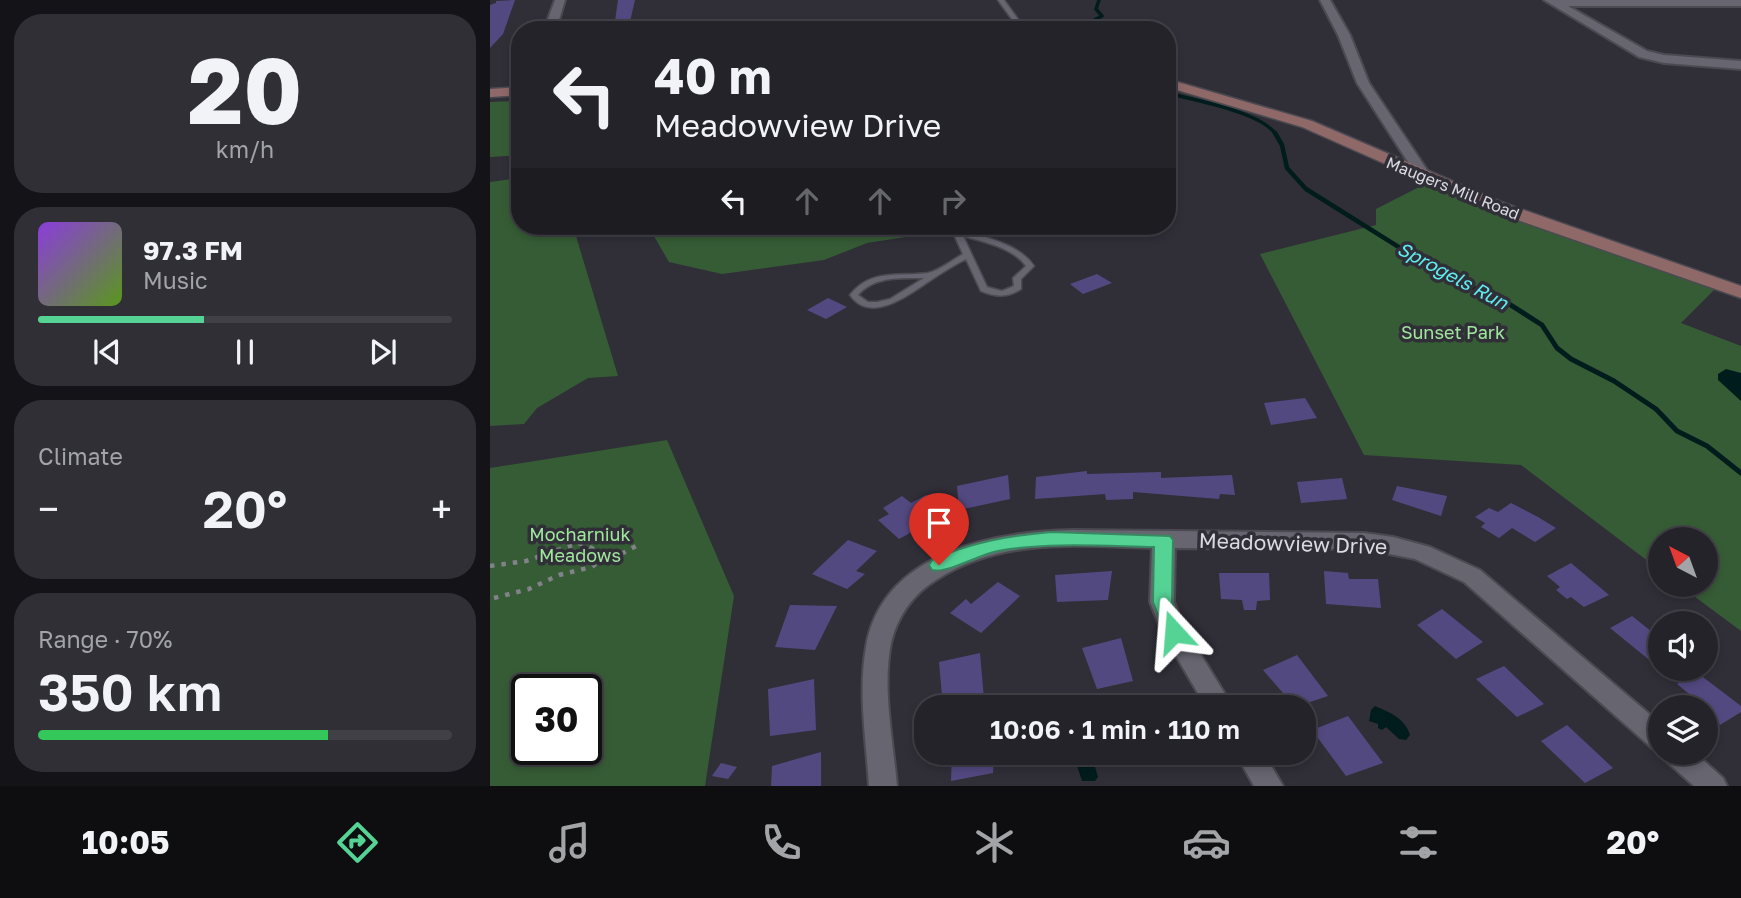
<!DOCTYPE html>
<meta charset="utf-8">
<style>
:root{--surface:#24232a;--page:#302f36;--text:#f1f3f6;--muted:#a3a4a8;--line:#414047;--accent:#54d395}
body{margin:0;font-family:"Golos Text",sans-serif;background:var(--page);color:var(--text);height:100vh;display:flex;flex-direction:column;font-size:26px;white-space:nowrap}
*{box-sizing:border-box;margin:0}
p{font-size:23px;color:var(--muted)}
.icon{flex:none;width:38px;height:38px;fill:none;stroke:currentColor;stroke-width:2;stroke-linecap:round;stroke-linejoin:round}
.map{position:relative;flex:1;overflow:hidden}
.details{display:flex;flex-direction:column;gap:14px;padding:14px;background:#141317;width:490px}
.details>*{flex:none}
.banner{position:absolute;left:21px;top:21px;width:665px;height:214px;border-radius:28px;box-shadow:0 4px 10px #0003,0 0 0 2px var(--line);background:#24232a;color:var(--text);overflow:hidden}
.needle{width:46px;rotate:319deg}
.tools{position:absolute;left:1158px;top:527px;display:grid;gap:14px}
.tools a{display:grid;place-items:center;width:70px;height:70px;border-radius:50%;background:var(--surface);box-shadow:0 4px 10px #0003,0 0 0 2px var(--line);font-size:35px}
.speed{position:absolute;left:21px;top:674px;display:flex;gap:14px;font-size:35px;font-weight:700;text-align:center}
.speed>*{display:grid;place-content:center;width:91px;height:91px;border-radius:50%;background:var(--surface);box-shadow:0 4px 10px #0003,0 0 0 2px var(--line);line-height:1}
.speed .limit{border:4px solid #111;border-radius:10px;background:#fff;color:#111}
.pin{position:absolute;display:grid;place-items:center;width:60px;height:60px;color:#fff;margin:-72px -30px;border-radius:50% 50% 50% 0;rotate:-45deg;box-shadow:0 0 7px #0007}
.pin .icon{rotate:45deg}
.me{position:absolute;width:77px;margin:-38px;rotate:341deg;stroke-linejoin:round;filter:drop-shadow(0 0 5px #0008)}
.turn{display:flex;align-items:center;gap:24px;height:147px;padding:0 28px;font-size:32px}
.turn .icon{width:91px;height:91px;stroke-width:2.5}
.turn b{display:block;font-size:49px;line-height:60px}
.lanes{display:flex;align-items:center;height:66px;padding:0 28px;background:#0003;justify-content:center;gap:35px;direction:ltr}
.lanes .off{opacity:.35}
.big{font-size:52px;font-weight:600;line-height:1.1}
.details .tile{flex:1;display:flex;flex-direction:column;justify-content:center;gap:10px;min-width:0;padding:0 24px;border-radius:28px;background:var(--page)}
.details .dial{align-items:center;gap:0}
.dial b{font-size:91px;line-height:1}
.song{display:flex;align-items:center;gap:21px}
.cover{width:84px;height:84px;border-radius:10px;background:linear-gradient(135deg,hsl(270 70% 55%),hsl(90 70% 35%))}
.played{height:7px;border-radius:4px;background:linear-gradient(90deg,var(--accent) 40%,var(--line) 40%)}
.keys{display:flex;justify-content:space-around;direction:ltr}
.heat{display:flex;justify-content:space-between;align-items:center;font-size:38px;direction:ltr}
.charge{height:10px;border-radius:5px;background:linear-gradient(90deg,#34c759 70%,var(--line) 0)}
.trip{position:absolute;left:424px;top:695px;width:402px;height:70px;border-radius:28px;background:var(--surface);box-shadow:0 4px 10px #0003,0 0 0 2px var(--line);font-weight:600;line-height:70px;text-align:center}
.tab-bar{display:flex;height:112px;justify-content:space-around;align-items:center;background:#0e0e11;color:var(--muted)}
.tab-bar .icon{width:49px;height:49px}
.tab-bar .selected{color:var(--accent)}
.tab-bar b{font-size:32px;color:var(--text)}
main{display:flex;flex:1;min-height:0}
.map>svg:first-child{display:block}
</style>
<main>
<section class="details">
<div class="tile dial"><b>20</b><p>km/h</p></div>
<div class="tile">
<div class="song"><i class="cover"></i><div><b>97.3 FM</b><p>Music</p></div></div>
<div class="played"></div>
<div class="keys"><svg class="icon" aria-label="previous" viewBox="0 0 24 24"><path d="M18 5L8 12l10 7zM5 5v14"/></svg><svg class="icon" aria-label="pause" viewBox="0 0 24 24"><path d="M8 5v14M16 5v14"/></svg><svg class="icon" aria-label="next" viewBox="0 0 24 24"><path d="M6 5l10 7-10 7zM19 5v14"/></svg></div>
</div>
<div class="tile"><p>Climate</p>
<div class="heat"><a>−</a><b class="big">20°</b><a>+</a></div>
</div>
<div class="tile"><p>Range · 70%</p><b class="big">350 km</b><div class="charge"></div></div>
</section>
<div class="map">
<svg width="1251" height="786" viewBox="0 0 1251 786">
<rect width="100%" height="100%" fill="#302f38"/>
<path fill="#365c35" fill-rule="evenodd" d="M 30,101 L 30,155 L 0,157 L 0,102 Z
M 30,178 L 30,226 L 83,226 L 128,376 L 98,378 L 47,408 L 34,424 L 0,426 L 0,182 Z
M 937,183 L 1004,211 L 1225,289 L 1191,323 L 1251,346 L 1251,631 L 1189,585 L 1216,584 L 1216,539 L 1171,539 L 1171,571 L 1031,465 L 874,455 L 770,254 L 886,225 L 886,209 Z
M 158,226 L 441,226 L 441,233 L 377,243 L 334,260 L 232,274 L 179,262 Z
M 177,440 L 244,596 L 215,786 L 0,786 L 0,468 ZM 37,690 L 96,690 L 96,749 L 37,749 Z"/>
<path fill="#001c1d" d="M 1236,369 L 1251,373 L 1251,401 L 1228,380 L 1228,374 Z
M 885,706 C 899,712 915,718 920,735 L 916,740 L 909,739 L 896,727 L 892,730 L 888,728 L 888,724 L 879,721 L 881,710 Z
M 588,752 L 601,753 L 608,777 L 605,781 L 592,781 L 584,756 Z"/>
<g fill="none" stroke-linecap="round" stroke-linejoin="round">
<path stroke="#001c1d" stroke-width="3.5" d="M 585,30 L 612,16 L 606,9 L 609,0
M 677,93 C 703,100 773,112 786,135"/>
<path stroke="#001c1d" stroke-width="4.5" d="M 785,133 L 792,145 L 797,168 L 816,189 L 947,271 L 1019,304"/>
<path stroke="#001c1d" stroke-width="5" d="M 1016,302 L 1052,325 L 1067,348 L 1081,359 L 1124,381 L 1166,409 L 1187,431 L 1217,446 L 1251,473"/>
</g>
<path fill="#534981" d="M 25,0 L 13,34 L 0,48 L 0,5 L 6,3 L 6,1 Z
M 128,0 L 145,0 L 139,26 L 124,28 Z
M 607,274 L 622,283 L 593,294 L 580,284 Z
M 338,298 L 357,307 L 336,319 L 317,310 Z
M 815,398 L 827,418 L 781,425 L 774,403 Z
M 597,471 L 597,474 L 671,472 L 671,478 L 742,475 L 745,495 L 730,494 L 729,499 L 643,492 L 643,499 L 616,500 L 615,494 L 545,499 L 546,477 Z
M 518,475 L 520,499 L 469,510 L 467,486 Z
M 852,478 L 857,499 L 811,503 L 807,482 Z
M 907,486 L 957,496 L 951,516 L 902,500 Z
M 436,495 L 453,515 L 409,539 L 388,520 L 399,514 L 393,508 L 412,496 L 421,503 Z
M 1021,503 L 1048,517 L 1066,528 L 1045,542 L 1022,528 L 1009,538 L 991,527 L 995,523 L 985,517 L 999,508 L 1008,512 Z
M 358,540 L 387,551 L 366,571 L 375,574 L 357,589 L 322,574 Z
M 1081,563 L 1119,595 L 1094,607 L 1081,597 L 1077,599 L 1066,590 L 1070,587 L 1057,576 Z
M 622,571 L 618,600 L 567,602 L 565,575 Z
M 834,571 L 858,573 L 859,579 L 888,579 L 891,608 L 836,604 Z
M 729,573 L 779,573 L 780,600 L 767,601 L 766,610 L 754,610 L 752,600 L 731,599 Z
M 508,582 L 530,596 L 491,633 L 460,613 L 476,599 L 481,604 Z
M 300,605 L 347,606 L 325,650 L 285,647 Z
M 952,609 L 993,642 L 966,659 L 927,625 Z
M 1142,616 L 1171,639 L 1171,659 L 1163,663 L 1120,628 Z
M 631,638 L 643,681 L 607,689 L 592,648 Z
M 490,653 L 494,699 L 453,707 L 449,662 Z
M 807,655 L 838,696 L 805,707 L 773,670 Z
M 1014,666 L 1054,704 L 1027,717 L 986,679 Z
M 1205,671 L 1251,706 L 1251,712 L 1230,725 L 1216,714 L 1216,707 L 1208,707 L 1199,700 L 1204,698 L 1187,684 Z
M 324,679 L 326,730 L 280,736 L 278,689 Z
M 858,716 L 893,763 L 856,776 L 822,730 Z
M 1077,725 L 1123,768 L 1095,783 L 1051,741 Z
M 331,752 L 331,786 L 281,786 L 282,766 Z
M 462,752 L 504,752 L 503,773 L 461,781 Z
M 231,763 L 247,767 L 238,779 L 222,776 Z"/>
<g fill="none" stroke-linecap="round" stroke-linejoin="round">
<defs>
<path id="lane" d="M 508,0 L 514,0 L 530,22 L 531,30 L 525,30 L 524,22 Z
M 460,226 L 468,226 L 470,230 C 496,238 528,243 544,266 L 531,279 L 531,289 C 517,298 506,297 491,291 L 476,259 C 462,266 450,274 438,282 C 417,296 380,324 360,295 C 381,268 409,277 438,273 C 448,271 464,259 473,254 ZM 473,236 C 494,242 522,247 536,266 L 523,278 L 524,286 L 512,291 L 497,287 ZM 434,278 L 400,299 L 387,302 L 378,302 L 368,295 C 384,276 411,278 434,278 Z"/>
<path id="street" d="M 65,0 L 75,0 L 66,30 L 54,30 Z
M 830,0 L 840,0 L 860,35 L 879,83 L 941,176 L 939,179 L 929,179 L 867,83 L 848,35 Z
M 1054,0 L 1251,0 L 1251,6 L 1078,6 L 1157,51 L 1174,55 L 1251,61 L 1251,69 L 1174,63 L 1149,57 Z
M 582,530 L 874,533 L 903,537 L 940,547 L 990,570 L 1171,724 L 1171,751 L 1162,748 L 974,582 L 925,559 L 874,549 L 685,548 L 684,602 L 695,629 L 743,707 L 716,707 L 672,632 L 660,602 L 662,548 C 588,546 512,537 446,580 C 423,594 407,617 401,643 C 392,689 403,740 407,786 L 379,786 C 376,740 368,692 376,647 C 392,552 503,532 582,530 Z
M 745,752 L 773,752 L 793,786 L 764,786 Z
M 1172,752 L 1204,752 L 1233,778 L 1237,786 L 1204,786 L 1175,760 Z"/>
<path id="secondary" d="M 677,79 L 822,121 L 1011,202 L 1251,286 L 1251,298 L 999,210 L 812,127 L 677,87 Z
M 30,87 L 30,95 L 0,97 L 0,89 Z"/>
</defs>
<use href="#lane" stroke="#4b4a51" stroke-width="3"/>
<use href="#street" stroke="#4b4a51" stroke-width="4"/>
<use href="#secondary" stroke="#4b4a51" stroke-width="3"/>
<path stroke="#83828a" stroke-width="4.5" stroke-dasharray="4.5 7" stroke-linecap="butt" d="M 110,560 L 122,559 L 146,546
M 0,566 L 36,561 L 88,543 L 102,548 L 110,560 L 102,567 L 69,575 L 39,589 L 0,599"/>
<use href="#lane" fill="#666570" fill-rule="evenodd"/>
<use href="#street" fill="#666570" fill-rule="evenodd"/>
<use href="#secondary" fill="#8f6868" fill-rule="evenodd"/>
</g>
<path fill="#54d395" stroke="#378961" stroke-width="2" d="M 561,532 L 680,536 L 683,540 L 682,602 L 694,632 L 691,638 L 684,640 L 677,638 L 663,602 L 664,547 C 612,546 559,542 508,551 C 490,554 457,574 442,570 L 439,565 L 442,560 C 481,542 518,536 561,532 Z"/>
<g text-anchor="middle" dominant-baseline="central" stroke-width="7" stroke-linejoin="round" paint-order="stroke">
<g font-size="16" fill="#dbdae0" stroke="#302f38">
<text transform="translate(963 188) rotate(22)">Maugers Mill Road</text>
</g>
<g font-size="18" fill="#a0e69d" stroke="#302f38">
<text x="963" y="332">Sunset Park</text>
<text x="90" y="534">Mocharniuk<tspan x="90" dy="21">Meadows</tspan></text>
</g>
<g font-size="19" font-style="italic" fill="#5eecef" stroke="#302f38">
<text transform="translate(963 275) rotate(28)">Sprogels Run</text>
</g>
<g font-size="21" fill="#dbdae0" stroke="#302f38">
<text transform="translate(803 543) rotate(2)">Meadowview Drive</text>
</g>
</g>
</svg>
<div class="tools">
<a><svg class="needle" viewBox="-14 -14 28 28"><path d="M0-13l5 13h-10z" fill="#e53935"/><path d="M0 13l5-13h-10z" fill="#a3a4a8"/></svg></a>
<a><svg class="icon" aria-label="sound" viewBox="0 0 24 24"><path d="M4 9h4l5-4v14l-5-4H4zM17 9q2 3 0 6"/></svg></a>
<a><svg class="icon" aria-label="layers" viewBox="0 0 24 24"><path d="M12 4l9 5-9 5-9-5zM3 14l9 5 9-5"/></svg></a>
</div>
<div class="speed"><div class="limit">30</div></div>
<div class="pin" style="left:449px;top:565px;background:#d93025"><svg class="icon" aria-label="arrive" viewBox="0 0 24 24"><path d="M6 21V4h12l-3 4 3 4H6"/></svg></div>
<svg class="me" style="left:684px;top:632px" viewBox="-20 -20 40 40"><path d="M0-17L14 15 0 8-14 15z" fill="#54d395" stroke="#fff" stroke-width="4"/></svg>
<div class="trip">10:06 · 1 min · 110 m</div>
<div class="banner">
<div class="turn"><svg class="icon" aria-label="left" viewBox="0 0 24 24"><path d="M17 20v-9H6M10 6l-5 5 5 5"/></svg><div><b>40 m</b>Meadowview Drive</div></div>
<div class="lanes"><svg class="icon" aria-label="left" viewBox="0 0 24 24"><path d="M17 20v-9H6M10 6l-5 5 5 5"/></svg><svg class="icon off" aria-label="ahead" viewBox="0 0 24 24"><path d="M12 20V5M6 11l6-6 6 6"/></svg><svg class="icon off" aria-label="ahead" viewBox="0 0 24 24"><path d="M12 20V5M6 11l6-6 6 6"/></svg><svg class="icon off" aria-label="right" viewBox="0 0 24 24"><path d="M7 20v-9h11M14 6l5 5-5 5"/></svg></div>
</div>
</div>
</main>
<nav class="tab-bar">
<b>10:05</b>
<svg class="icon selected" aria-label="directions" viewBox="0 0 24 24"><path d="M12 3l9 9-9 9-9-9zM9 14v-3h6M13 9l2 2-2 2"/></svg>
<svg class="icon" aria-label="music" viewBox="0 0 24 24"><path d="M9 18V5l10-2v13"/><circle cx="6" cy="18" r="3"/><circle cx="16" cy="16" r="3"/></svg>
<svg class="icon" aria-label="phone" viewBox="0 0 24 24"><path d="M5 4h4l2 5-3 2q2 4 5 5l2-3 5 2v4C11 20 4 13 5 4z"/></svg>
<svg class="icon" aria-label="climate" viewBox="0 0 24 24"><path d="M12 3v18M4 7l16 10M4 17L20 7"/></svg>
<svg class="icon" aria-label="car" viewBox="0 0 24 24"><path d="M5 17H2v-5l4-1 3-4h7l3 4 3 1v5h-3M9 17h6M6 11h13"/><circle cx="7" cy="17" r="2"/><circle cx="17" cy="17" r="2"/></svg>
<svg class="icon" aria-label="filters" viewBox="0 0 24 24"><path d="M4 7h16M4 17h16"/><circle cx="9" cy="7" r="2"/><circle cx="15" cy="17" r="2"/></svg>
<b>20°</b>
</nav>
